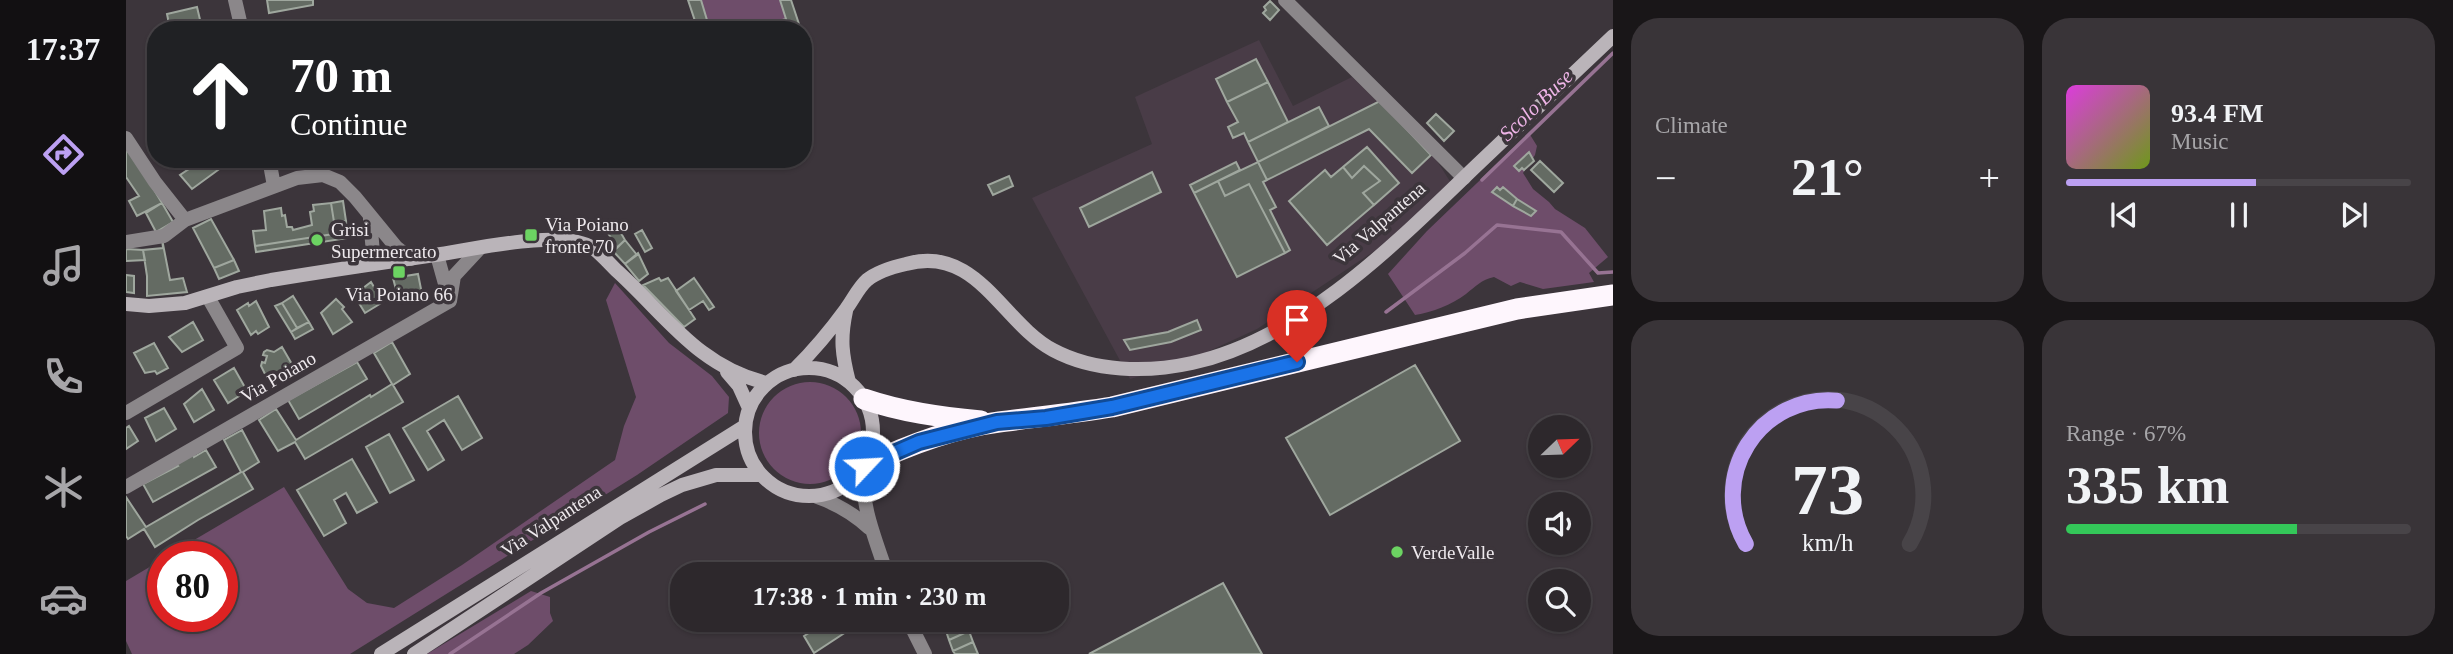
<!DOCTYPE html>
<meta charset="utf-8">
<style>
:root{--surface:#2d282c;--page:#393438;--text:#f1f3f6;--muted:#a7a6a9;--line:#484448;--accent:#bca0f2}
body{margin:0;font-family:"Times New Roman",serif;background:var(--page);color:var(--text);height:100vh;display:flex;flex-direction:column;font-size:26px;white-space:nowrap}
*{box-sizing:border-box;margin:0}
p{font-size:23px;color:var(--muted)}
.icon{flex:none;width:38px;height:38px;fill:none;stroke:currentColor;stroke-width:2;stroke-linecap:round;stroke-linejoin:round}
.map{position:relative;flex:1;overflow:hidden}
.details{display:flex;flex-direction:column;gap:18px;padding:18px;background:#191618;width:840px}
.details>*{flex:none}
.banner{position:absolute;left:21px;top:21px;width:665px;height:147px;border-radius:28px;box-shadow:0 2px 5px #0004,0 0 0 2px var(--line);background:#202124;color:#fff;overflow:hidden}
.needle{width:46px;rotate:67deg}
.fabs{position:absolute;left:1402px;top:415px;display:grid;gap:14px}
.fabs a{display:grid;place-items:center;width:63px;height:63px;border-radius:50%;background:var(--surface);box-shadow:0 2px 5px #0004,0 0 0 2px var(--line);font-size:35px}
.speed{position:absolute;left:21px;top:541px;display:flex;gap:14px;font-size:35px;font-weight:700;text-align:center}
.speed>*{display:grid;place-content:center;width:91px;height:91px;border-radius:50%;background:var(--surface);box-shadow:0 2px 5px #0004,0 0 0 2px var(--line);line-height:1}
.speed .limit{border:10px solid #d22;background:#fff;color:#111}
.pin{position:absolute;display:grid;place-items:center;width:60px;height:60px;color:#fff;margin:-72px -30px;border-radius:50% 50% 50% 0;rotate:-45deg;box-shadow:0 0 7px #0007}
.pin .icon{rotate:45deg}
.me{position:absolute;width:77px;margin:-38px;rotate:65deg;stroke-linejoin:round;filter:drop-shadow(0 0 5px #0008)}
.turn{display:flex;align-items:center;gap:24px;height:147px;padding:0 28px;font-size:32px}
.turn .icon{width:91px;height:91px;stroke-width:2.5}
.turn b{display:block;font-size:49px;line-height:60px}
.big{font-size:52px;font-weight:600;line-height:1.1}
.details .card{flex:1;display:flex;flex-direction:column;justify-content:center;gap:10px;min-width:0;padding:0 24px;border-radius:28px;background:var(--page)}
.details .dial{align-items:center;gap:0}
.dial svg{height:182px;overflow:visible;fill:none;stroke:var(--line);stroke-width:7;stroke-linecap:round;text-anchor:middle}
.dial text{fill:var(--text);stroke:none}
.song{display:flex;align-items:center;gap:21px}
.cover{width:84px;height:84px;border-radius:10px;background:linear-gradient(135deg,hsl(300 70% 55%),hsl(80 70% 35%))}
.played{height:7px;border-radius:4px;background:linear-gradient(90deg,var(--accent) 55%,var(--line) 55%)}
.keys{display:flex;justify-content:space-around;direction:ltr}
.heat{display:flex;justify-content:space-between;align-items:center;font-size:38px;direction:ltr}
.charge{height:10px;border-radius:5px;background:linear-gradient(90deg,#34c759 67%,var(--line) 0)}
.details .tiles{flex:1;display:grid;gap:18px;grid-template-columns:repeat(2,1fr)}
.trip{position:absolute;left:544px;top:562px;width:399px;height:70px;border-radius:28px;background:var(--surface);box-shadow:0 2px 5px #0004,0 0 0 2px var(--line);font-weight:600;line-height:70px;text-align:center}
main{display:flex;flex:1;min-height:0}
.dock{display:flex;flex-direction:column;width:126px;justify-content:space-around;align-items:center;background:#121012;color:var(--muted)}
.dock .icon{width:49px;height:49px}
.dock .on{color:var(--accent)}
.dock b{font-size:32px;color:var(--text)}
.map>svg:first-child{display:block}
</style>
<main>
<nav class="dock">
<b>17:37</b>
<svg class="icon on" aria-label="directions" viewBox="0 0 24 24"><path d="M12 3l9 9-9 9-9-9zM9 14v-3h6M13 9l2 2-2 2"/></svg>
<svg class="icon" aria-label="music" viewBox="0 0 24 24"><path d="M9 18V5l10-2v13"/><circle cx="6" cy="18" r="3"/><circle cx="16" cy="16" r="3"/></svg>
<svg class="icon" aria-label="phone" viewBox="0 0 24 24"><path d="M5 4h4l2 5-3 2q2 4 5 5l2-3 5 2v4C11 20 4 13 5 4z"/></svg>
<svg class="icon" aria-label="climate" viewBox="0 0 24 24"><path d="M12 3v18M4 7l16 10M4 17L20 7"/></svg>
<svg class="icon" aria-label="car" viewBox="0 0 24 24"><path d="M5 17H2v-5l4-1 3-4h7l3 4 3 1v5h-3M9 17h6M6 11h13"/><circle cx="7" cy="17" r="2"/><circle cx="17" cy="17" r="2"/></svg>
</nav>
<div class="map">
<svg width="1487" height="654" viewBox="0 0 1487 654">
<rect width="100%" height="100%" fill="#3c353b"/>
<path fill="#493c47" d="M 1133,40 L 1167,106 L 1226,77 L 1308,156 L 1325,183 L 1262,242 L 1131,329 L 1055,364 L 1004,379 L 906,198 L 1026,144 L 1009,97 Z"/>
<path fill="#6e4d6a" d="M 562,0 L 665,0 L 674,27 L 665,30 L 572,30 Z
M 1403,133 L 1411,146 L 1409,155 L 1397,173 L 1407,189 L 1423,202 L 1429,209 L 1459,228 L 1482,257 L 1463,273 L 1468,282 L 1417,289 L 1394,282 L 1385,286 L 1368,277 C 1355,280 1350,286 1340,294 C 1325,305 1307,312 1289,315 L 1262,274 L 1301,231 Z
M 489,283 L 543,343 L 586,376 L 603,397 L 602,413 L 511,475 L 224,654 L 6,654 L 0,641 L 0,581 L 37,559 L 37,616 L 96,616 L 96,556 L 41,556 L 158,487 L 222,589 L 241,603 L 268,608 L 336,565 L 489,460 L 498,426 L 510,397 L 480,300 Z
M633 433a51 51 0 1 1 102 0a51 51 0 1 1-102 0Z
M 405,591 L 424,597 L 424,613 L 427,621 L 402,645 L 388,654 L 301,654 Z"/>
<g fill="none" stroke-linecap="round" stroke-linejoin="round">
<path stroke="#977393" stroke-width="3.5" d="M 1356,180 L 1487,53
M 1260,312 L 1339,253 L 1371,225 L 1435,232 L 1472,273 L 1487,272
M 324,654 L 415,593 L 523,532 L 579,504"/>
</g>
<path fill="#646b63" stroke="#9fa79e" stroke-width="2" d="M 141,0 L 187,0 L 187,5 L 143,13 Z
M 562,0 L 575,0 L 584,30 L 572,30 Z
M 654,0 L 665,0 L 674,27 L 665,30 L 619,30 L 660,19 Z
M 1144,1 L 1153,10 L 1144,20 L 1137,13 L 1140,10 L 1138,7 Z
M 71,7 L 76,28 L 33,30 L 33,26 L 43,24 L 41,14 Z
M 1130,59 L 1142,82 L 1101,102 L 1090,79 Z
M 1142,82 L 1162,122 L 1122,142 L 1118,133 L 1107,138 L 1102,127 L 1112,122 L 1101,102 Z
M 1254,101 L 1305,155 L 1286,173 L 1243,129 L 1141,180 L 1132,162 Z
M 1193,107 L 1203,126 L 1132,162 L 1122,142 Z
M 1310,114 L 1328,131 L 1318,141 L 1301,123 Z
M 1241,147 L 1273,183 L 1248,205 L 1237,193 L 1254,181 L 1238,166 L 1226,178 L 1217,167 Z
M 4,150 L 36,203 L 11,216 L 3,201 L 13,196 L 0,177 L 0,152 Z
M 1403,152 L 1408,161 L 1398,170 L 1396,168 L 1393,171 L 1388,166 Z
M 78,159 L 107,159 L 66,189 L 54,175 Z
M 1414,161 L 1437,183 L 1428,192 L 1405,170 Z
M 1110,162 L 1114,170 L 1068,193 L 1064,185 Z
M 1132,162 L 1141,180 L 1137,182 L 1150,207 L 1144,210 L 1164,250 L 1159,253 L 1123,184 L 1099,196 L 1092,181 Z
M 1238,166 L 1254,181 L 1237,193 L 1248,205 L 1201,245 L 1163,201 L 1199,170 L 1205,177 L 1217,167 L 1226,178 Z
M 1026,172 L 1035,192 L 963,227 L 954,208 Z
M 883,176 L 887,186 L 867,195 L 862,185 Z
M 1092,181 L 1099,196 L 1123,184 L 1159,253 L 1111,277 L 1068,193 Z
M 1371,187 L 1374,190 L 1377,187 L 1391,199 L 1387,206 L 1366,192 Z
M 1391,199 L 1410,211 L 1405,216 L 1387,206 Z
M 217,201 L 220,221 L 208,222 L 205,203 Z
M 36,203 L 47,222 L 30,232 L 20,213 Z
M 205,203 L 208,222 L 220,221 L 221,232 L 129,246 L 127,231 L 140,230 L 138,211 L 155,208 L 156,216 L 159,215 L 161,227 L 166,227 L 167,230 L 186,225 L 184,212 L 188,211 L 187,205 Z
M 85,219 L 108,260 L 88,268 L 67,228 Z
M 488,221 L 499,240 L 491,248 L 479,228 Z
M 516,230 L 526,248 L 519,252 L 509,234 Z
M 221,232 L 222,238 L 130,252 L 129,246 Z
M 36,239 L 44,280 L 57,278 L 61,292 L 21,296 L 21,276 L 17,250 L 37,248 Z
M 499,240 L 511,255 L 499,264 L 487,251 Z
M 0,249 L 17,250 L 19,260 L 0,261 Z
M 512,253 L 522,274 L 513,281 L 499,264 Z
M 108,260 L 113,271 L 93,279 L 88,268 Z
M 292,274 L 296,294 L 273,301 L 267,278 Z
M 0,275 L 8,276 L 8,293 L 0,292 Z
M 533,278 L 535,281 L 542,278 L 569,319 L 558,327 L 517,285 Z
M 568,278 L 588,307 L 583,310 L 577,301 L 563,310 L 550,291 Z
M 245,282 L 257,302 L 239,313 L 228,295 Z
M 167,296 L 183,322 L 171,328 L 156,303 Z
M 210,299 L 218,307 L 216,309 L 226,322 L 207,334 L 195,313 Z
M 130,301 L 143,327 L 132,334 L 130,331 L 125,335 L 111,310 L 122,303 L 123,306 Z
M 156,303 L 171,328 L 165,332 L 149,306 Z
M 1071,320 L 1075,330 L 1045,342 L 1004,350 L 998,340 L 1042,332 Z
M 67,322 L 77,340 L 56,352 L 43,337 Z
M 183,322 L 187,329 L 169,339 L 165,332 Z
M 266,342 L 284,374 L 267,385 L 277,402 L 179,459 L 169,442 L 152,451 L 133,420 L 150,409 L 170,440 L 244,395 L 245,397 L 266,384 L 248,353 Z
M 28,343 L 42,368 L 31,374 L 29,371 L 19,373 L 8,353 Z
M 156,347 L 167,366 L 143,382 L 135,366 L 136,362 L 139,363 L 141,356 L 137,355 L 138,352 L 141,350 L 148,352 Z
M 231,362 L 241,379 L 173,419 L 162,400 Z
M 1289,365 L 1334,441 L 1204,515 L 1160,438 Z
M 108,368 L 121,391 L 102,403 L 88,380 Z
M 76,389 L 88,410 L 68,422 L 58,404 Z
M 332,396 L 356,438 L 336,450 L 318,420 L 301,431 L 318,460 L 302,470 L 277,428 Z
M 38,408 L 50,429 L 30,441 L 19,418 Z
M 3,426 L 12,441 L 0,449 L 0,428 Z
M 116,430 L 133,462 L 117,472 L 127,489 L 72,520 L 29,547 L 18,529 L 2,539 L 0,536 L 0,497 L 20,527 L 115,472 L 98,440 Z
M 263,434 L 288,480 L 264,493 L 240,447 Z
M 80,450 L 90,467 L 27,502 L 17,484 L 52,466 L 50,464 L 67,454 L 68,457 Z
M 226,459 L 251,502 L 231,513 L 220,493 L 208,500 L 220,523 L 198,536 L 171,490 Z
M 1097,583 L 1136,654 L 963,654 Z
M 704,620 L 711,620 L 720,632 L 688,653 L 678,636 Z
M 822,620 L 838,620 L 843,631 L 823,640 L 817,622 Z
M 843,631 L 847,642 L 827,651 L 823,640 Z
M 847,642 L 852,654 L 829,654 L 827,651 Z"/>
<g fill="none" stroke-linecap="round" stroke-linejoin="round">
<path stroke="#8b878a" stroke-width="14" d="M 109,0 L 116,30
M 1159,0 L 1338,178
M 0,138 L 29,182 L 59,220
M 143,159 L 148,186
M 244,219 L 248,264
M 0,242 L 38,236 L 59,220 L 171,178 L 197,175 L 214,182 L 229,197 L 270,247 L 285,259
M 311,255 L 323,298
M 324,301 L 328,276 L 354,248
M 0,413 L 111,348 L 82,297
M 735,471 C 738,512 748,536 761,574
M 0,487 L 324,301
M 691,497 C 711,504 727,513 743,528
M 782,620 L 799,654"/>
<path stroke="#bab4b9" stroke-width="14" d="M 0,304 L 23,306 L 59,303 L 111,287 L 145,280 C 200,271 254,263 309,255 C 345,250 436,228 467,248 C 475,254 483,263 490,270 C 539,314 572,367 641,383
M 720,311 C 714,339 716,355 723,382
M619 432a64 64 0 1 1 128 0a64 64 0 1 1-128 0Z
M 668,370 C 687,351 704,331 720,309 C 727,300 732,288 741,280 C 752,271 767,267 780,264 C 851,244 876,323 927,350 C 968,372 1021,373 1066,363 C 1176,339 1271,242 1349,167 C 1395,123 1441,80 1487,36
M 601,372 L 613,386 L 623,408
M 255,654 L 619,426
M 288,654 L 494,518 L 535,495 L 556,485 L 590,475 L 635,475"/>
<path stroke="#fef6fd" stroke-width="21" d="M 738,399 C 776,412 814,417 855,421
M 738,466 C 780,446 826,428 873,422 C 911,417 949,413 986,407 L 1391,309 L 1487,295"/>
</g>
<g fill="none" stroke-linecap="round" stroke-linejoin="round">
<defs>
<path id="route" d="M 738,466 L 793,442 L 871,422 L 920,418 L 986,407 L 1171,362"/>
</defs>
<use href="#route" stroke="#114b97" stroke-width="18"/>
<use href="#route" stroke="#1a73e8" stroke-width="12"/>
</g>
<g fill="#6cd362" stroke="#3c353b" stroke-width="2.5">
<rect x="398" y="228" width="14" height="14" rx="3.5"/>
<circle cx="191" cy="240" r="7"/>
<rect x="266" y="265" width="14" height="14" rx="3.5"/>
<circle cx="1271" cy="552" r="7"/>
</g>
<g text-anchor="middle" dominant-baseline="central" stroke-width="7" stroke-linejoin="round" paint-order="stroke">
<g font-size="19" fill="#eee9ed" stroke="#3c353b">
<text transform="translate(1253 223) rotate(-41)">Via Valpantena</text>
<text transform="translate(152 377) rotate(-30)">Via Poiano</text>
<text transform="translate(425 521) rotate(-33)">Via Valpantena</text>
</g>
<g font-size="19" fill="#eee9ed" stroke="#3c353b" text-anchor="start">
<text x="419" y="224">Via Poiano<tspan x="419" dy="22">fronte 70</tspan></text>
<text x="205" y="229">Grisi<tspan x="205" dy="22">Supermercato</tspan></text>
<text x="273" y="294" text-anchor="middle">Via Poiano 66</text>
<text x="1285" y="552">VerdeValle</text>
</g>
<g font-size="21" font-style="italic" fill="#eeb4e7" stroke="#3c353b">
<text transform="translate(1410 105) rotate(-44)">Scolo Buse</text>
</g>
</g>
</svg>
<div class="fabs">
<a><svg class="needle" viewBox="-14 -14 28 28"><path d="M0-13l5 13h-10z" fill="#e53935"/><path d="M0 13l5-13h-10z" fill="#a7a6a9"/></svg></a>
<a><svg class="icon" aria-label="sound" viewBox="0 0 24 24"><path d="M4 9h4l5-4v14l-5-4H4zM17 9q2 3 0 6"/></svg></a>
<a><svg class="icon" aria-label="search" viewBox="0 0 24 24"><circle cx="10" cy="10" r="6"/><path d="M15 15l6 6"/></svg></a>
</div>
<div class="speed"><div class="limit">80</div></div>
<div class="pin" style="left:1171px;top:362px;background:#d93025"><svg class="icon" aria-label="arrive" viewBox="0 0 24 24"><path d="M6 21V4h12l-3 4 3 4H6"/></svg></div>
<svg class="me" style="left:738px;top:466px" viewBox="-20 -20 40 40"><circle r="17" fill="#1a73e8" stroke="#fff" stroke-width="3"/><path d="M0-11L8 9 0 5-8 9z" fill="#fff"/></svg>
<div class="trip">17:38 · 1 min · 230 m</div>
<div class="banner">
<div class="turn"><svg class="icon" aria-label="ahead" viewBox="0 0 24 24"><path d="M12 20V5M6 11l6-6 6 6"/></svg><div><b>70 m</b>Continue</div></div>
</div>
</div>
<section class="details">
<div class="tiles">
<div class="card"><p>Climate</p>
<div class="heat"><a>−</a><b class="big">21°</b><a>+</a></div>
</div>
<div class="card">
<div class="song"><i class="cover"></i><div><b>93.4 FM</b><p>Music</p></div></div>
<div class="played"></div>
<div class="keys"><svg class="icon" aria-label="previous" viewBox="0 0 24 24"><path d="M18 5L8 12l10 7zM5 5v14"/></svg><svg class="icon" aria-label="pause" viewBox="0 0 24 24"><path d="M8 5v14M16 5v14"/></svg><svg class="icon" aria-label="next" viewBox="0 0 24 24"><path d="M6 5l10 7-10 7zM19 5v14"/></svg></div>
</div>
<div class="card dial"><svg viewBox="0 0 100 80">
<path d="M14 69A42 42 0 1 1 86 69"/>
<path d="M14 69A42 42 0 0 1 54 6" stroke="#bca0f2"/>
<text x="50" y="56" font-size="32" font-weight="700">73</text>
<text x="50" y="72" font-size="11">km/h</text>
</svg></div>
<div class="card"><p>Range · 67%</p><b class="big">335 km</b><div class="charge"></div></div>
</div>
</section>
</main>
